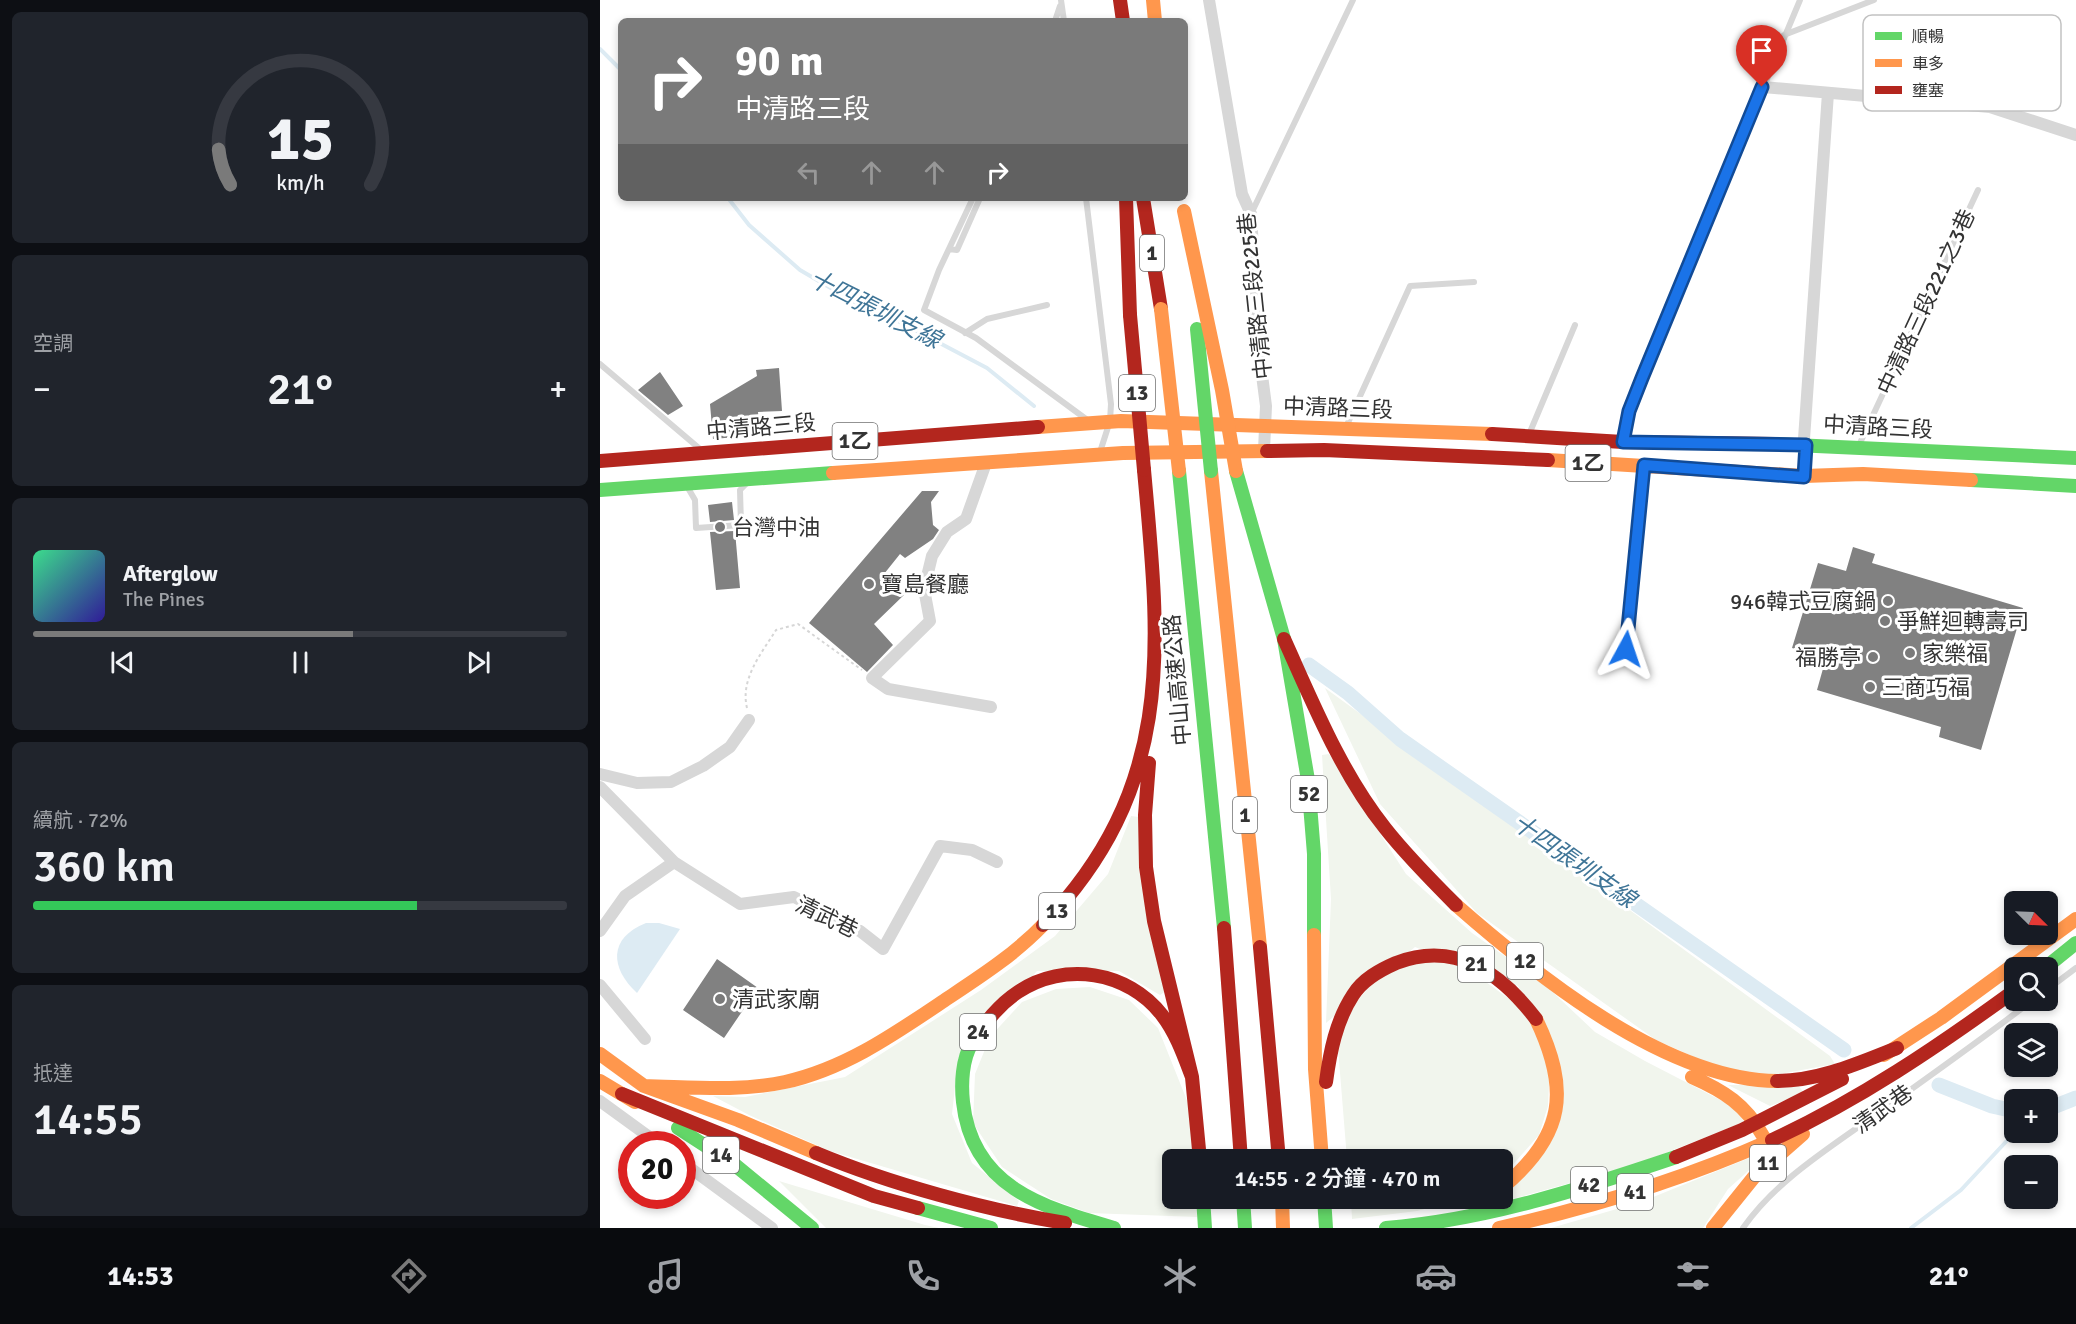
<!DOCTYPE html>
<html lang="zh-TW">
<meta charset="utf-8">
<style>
:root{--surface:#171b24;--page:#20242c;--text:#f1f3f6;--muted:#9ea1a6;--line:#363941;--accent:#7a7a7a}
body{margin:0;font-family:Signika,"Noto Sans TC",sans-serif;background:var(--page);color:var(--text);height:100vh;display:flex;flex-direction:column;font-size:22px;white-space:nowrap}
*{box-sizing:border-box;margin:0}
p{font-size:20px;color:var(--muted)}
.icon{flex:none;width:33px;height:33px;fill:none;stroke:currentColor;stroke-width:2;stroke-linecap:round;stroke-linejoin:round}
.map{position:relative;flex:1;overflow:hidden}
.sheet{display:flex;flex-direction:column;gap:12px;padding:12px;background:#0d0f14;width:600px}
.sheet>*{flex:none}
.guide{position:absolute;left:18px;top:18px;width:570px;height:183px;border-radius:9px;box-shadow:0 3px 9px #0003;background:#7a7a7a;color:#fff;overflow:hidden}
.needle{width:39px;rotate:114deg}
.buttons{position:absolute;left:1404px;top:891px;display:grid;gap:12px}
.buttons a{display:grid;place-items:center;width:54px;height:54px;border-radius:9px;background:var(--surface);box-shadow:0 3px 9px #0003;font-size:30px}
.speed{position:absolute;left:18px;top:1131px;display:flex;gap:12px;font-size:30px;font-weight:700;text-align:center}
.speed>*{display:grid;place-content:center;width:78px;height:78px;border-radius:50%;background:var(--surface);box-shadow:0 3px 9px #0003;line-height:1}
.speed .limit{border:9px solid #d22;background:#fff;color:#111}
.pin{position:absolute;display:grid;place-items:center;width:51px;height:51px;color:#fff;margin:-62px -26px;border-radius:50% 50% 50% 0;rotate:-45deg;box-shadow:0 0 6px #0007}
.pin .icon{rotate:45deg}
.me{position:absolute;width:66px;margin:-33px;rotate:5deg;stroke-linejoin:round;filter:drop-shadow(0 0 4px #0008)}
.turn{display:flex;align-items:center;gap:21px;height:126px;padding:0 18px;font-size:27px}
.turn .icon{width:78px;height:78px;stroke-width:2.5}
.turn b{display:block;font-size:42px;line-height:51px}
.lanes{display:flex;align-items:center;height:57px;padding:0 18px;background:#0003;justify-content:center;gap:30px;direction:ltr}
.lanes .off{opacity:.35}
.big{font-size:45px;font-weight:600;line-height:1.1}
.sheet .widget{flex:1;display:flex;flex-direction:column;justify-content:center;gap:9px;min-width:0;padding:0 21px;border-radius:9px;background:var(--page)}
.sheet .dial{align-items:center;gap:0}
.dial svg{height:156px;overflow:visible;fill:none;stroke:var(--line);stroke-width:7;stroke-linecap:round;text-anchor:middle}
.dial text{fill:var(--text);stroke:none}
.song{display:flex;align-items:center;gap:18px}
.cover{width:72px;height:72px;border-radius:9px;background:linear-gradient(135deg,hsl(150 70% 55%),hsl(250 70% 35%))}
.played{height:6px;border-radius:3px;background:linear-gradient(90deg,var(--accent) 60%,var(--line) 60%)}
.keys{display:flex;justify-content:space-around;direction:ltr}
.heat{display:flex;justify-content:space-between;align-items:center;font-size:33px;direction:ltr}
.charge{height:9px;border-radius:4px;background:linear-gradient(90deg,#34c759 72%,var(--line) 0)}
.trip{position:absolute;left:562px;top:1149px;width:351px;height:60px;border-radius:9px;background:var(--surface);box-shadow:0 3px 9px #0003;font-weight:600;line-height:60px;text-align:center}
.tabs{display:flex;height:96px;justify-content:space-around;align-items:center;background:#090b0e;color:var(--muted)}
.tabs .icon{width:42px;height:42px}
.tabs .on{color:var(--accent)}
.tabs b{font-size:27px;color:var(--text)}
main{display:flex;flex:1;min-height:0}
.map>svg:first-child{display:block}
</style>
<main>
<section class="sheet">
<div class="widget dial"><svg viewBox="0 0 100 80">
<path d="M14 69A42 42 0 1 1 86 69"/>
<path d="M14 69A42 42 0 0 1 8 51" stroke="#7a7a7a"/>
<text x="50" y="56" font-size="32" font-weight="700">15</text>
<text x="50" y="72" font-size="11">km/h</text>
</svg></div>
<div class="widget"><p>空調</p>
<div class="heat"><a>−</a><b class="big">21°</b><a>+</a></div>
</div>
<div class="widget">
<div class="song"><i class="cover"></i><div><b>Afterglow</b><p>The Pines</p></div></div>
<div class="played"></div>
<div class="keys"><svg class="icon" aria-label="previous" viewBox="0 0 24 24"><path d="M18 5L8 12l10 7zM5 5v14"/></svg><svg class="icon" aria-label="pause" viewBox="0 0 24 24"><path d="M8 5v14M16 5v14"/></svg><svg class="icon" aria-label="next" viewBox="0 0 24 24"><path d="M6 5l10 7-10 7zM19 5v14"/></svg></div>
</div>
<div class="widget"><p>續航 · 72%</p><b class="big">360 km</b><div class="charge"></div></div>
<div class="widget"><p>抵達</p><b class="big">14:55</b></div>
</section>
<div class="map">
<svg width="1476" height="1228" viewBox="0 0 1476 1228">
<rect width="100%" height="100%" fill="#fff"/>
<path fill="#f1f5ed" d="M 725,688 L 1230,1056 L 1235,1064 L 1169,1076 L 1117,1067 L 1056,1040 L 877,913 L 780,804 Z
M 729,754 L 806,874 L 872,933 L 943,983 L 995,1032 L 1045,1061 L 1134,1107 L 1144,1122 L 1035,1165 L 898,1203 L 897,1199 L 903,1198 L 903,1191 L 933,1162 L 961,1066 L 918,986 L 815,947 L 726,1023 L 731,899 L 722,755 Z
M 531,816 L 539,817 L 566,991 L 560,995 L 519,971 L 437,971 L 358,1059 L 352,1114 L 372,1163 L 419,1201 L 417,1206 L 230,1151 L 149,1115 L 113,1096 L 145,1097 L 245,1077 L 381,990 L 455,936 L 508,874 Z
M 853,958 L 927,1012 L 950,1064 L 948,1106 L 939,1135 L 903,1176 L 903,1160 L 747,1159 L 738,1048 L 748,1012 L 786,967 Z
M 490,987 L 529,1000 L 558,1028 L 594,1118 L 595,1159 L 573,1160 L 573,1198 L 596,1199 L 597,1217 L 489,1213 L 451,1199 L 402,1167 L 373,1123 L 375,1074 L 390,1037 L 422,1002 L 456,989 Z
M 1128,1085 L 1198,1085 L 1204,1093 L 1170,1106 Z
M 1164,1152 L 1165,1156 L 1128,1189 L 1103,1228 L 951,1228 L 1041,1202 Z
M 179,1181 L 325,1225 L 339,1228 L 226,1228 Z
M 751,1199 L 751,1198 L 861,1199 L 817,1211 L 752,1219 Z"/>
<path fill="#ddebf3" d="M 46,923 L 59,923 L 80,929 L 37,993 C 10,968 8,938 46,923 Z"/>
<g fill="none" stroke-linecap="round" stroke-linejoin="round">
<path stroke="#ddebf3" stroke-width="4" d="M 0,49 L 21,70
M 128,198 L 149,225 L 200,270 L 263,307 L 294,319 L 387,368 L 434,406
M 1311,1228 L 1361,1190 L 1415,1132"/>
<path stroke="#ddebf3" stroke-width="15" d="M 709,665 L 748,693 L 800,739 L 1244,1050
M 1339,1085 L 1392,1106 L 1414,1111
M 1448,1109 L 1476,1098"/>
</g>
<path fill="#818181" d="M 179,368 L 182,411 L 158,412 L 160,435 L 113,439 L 110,404 L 157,376 L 156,370 Z
M 60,372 L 83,406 L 68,415 L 38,390 Z
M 322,491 L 339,491 L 331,502 L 333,525 L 339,530 L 333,539 L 305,558 L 300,554 L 284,574 L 306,593 L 274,624 L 293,645 L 267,672 L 209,623 Z
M 132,502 L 134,520 L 110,522 L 108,505 Z
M 135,531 L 140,588 L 116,590 L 110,532 Z
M 1253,547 L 1275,554 L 1272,563 L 1423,608 L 1381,750 L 1339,737 L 1341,727 L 1217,690 L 1226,658 L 1192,648 L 1218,563 L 1246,571 Z
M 117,959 L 158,988 L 124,1038 L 83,1010 Z"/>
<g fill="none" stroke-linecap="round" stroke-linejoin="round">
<path stroke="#d6d6d6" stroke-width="2" stroke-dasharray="3 3" stroke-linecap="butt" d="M 147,708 C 140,679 161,654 176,630 L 198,624 L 262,670"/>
<path stroke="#d7d7d7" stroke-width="6" d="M 461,0 L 464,21
M 455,21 L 460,6
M 1184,35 L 1274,0
M 373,198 L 339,270 L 324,310 L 376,338 L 486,419
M 486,198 L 511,404 L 510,421 L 500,452
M 651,214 L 753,0
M 349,249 L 357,250 L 380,198
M 365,333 L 387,319 L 447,305
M 0,364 L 100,449
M 746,427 L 810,286 L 874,282
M 930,432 L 975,325
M 1024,439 L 1029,411 L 1042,378 L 1200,0
M 1260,443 L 1378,190
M 88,488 L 95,500 L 96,528 L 141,525 L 140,490 L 146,484
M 1026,649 L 1044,469
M 1448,989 L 1476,968
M 1143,1228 C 1176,1180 1231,1147 1278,1113 C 1330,1076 1382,1039 1433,1000"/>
<path stroke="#d7d7d7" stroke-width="12" d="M 609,0 L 642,194 L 651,214 L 659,352 L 666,406 L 664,450
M 1163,87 L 1390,107 L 1476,135
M 386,463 L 366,519 L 347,532 L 332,556 L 324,589 L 330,621 L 272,678 L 288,689 L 391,707
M 1204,476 L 1206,445 L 1204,439 L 1228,93
M 0,774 L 37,783 L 71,782 L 103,766 L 130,747 L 149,720
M 0,787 L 74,862 L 140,904 L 194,897 L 206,903 L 218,916 L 260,931 L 283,949 L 340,846 L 372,850 L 397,862
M 0,931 L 25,896 L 74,862
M 0,985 L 45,1039
M 0,1101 L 59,1144
M 82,1162 L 172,1228"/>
<path stroke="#63d668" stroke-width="14" d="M 1175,444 L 1476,458
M 579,471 L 624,928
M 636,471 L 684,639 L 708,780 L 714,854 L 714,935
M 1371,480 L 1476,486
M 0,490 L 233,473
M 1445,968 L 1476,943
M 372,1043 C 362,1059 361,1084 363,1102 C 372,1187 442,1207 514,1228
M 78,1128 L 135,1165 L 212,1228
M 603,1198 L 605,1228
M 643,1198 L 645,1228
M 724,1198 L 726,1228
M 318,1208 L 391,1228
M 786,1228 C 886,1220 981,1189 1076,1157"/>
<path stroke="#ff974d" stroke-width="14" d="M 553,0 L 555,21
M 438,427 L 521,421 L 892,434
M 948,460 L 1204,476 L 1263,474 L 1371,480
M 611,471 L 660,947
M 233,473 L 523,453 L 667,451
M 856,905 C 937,976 1066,1080 1177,1081
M 714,935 L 715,1069 L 722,1160
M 0,1054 L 44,1086 L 138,1120 L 216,1153
M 1284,1055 L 1341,1018 L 1476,919
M 1092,1077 C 1124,1091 1146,1105 1163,1136
M 0,1081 L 35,1102
M 44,1086 C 91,1087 139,1092 185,1082 C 244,1069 293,1035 342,1002 C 378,978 413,956 443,925
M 903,1187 C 965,1135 970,1090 936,1019
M 682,1198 L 683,1228
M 899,1228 C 993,1207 1084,1179 1172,1140
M 1113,1228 L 1154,1177 L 1203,1134"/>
<path stroke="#b3261e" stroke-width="14" d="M 520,0 L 523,21
M 526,198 L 530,315
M 543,198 L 561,309
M 892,434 L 1023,442 L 1175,444
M 667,451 L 724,450 L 948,460
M 0,461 L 438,427
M 684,639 C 713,703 741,773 785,828 C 807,856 832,881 856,905
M 549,763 L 545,815 L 546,867 L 554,921 L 592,1077 L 600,1160
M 443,925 C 577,786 560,646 544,470
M 624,928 L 641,1160
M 660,947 L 679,1160
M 372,1043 C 385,1023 398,1005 418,992 C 464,961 528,971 562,1015 C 576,1033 584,1056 592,1077
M 1177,1081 C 1219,1081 1259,1063 1297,1048
M 726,1082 C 730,1052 736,1021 753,995 C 763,979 780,970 796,963 C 856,940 901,973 936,1019
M 22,1094 L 274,1196 L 318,1208
M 1172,1140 C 1259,1100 1337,1047 1414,991
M 216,1153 C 290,1184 386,1210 465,1223
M 1076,1157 L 1142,1130 L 1242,1079"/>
<path stroke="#63d668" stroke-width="14" d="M 597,329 L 611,471"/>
<path stroke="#ff974d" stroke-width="14" d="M 584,211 L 622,390 L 636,471
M 561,309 L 579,471"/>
<path stroke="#b3261e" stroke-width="14" d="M 530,315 L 544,470"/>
</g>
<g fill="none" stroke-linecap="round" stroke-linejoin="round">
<defs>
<path id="route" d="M 1026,649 L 1044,465 L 1204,477 L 1206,445 L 1023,442 L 1029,411 L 1042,378 L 1162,87"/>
</defs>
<use href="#route" stroke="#114b97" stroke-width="15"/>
<use href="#route" stroke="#1a73e8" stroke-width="10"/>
</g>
<g fill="#7a7a7a" stroke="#fff" stroke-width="2">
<circle cx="120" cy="527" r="6"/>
<circle cx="269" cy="584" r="6"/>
<circle cx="1288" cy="601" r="6"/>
<circle cx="1285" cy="621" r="6"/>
<circle cx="1310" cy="653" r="6"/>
<circle cx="1273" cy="657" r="6"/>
<circle cx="1270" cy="687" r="6"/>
<circle cx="120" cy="999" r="6"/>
</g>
<g text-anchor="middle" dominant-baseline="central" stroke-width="6" stroke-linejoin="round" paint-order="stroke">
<g fill="#fff" stroke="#707070" stroke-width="1.5">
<rect x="540" y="235" width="24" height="36" rx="4.5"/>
<rect x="519" y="375" width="36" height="36" rx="4.5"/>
<rect x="232.5" y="423" width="45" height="36" rx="4.5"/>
<rect x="965.5" y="445" width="45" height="36" rx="4.5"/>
<rect x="691" y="776" width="36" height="36" rx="4.5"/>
<rect x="633" y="797" width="24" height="36" rx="4.5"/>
<rect x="439" y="893" width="36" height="36" rx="4.5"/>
<rect x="907" y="943" width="36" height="36" rx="4.5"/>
<rect x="858" y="946" width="36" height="36" rx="4.5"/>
<rect x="360" y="1014" width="36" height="36" rx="4.5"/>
<rect x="103" y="1137" width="36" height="36" rx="4.5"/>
<rect x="1150" y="1145" width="36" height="36" rx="4.5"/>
<rect x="971" y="1167" width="36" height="36" rx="4.5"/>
<rect x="1017" y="1174" width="36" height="36" rx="4.5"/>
</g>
<g font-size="21" font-weight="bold" fill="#333">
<text x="552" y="253">1</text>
<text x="537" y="393">13</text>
<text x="255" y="441">1乙</text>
<text x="988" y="463">1乙</text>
<text x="709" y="794">52</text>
<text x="645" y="815">1</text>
<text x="457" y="911">13</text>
<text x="925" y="961">12</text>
<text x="876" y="964">21</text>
<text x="378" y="1032">24</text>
<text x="121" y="1155">14</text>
<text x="1168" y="1163">11</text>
<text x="989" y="1185">42</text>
<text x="1035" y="1192">41</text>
</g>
<g font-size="22" fill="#333" stroke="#fff">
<text transform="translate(655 296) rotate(-96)">中清路三段225巷</text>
<text transform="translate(1326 302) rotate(-65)">中清路三段221之3巷</text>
<text transform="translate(738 408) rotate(2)">中清路三段</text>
<text transform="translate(161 427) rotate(-5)">中清路三段</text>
<text transform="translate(1278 427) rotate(3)">中清路三段</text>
<text transform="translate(577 680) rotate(-95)">中山高速公路</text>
<text transform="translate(227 917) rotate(26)">清武巷</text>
<text transform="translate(1283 1109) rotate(-35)">清武巷</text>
</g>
<g font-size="22" fill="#333" stroke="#fff" text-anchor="start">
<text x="132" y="527">台灣中油</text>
<text x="281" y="584">寶島餐廳</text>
<text x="1276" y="601" text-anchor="end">946韓式豆腐鍋</text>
<text x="1297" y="621">爭鮮迴轉壽司</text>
<text x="1322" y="653">家樂福</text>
<text x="1261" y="657" text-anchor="end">福勝亭</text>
<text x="1282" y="687">三商巧福</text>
<text x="132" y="999">清武家廟</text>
</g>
<g font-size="24" font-style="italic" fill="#3f7597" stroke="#fff">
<text transform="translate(275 309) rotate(27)">十四張圳支線</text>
<text transform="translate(974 861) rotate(35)">十四張圳支線</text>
</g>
</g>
<rect x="1263" y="15" width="198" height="96" rx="9" fill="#fff" stroke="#c2c2c2" stroke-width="1.5"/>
<rect x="1275" y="32" width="27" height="8" fill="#63d668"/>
<rect x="1275" y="59" width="27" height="8" fill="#ff974d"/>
<rect x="1275" y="86" width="27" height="8" fill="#b3261e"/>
<g font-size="16" fill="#333">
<text x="1312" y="42">順暢</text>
<text x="1312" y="69">車多</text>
<text x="1312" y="96">壅塞</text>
</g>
</svg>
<div class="buttons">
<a><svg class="needle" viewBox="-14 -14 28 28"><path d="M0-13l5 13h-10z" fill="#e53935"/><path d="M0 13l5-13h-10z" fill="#9ea1a6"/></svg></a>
<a><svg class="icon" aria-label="search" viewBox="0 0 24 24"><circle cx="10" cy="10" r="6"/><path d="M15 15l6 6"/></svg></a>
<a><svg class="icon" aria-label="layers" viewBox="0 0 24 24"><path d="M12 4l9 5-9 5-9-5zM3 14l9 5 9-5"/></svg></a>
<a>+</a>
<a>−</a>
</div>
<div class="speed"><div class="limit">20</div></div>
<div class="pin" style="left:1162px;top:87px;background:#d93025"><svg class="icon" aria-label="arrive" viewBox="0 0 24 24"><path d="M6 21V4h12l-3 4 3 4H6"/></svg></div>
<svg class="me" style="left:1026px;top:649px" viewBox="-20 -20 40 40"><path d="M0-17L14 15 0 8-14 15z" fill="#1a73e8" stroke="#fff" stroke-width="4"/></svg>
<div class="trip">14:55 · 2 分鐘 · 470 m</div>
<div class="guide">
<div class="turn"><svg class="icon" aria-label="right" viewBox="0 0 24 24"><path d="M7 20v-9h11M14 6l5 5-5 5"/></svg><div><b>90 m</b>中清路三段</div></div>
<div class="lanes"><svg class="icon off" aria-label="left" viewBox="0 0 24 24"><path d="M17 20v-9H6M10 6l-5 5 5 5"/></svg><svg class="icon off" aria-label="ahead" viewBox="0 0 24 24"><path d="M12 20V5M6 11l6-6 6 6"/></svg><svg class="icon off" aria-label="ahead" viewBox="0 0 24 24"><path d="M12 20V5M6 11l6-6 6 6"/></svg><svg class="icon" aria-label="right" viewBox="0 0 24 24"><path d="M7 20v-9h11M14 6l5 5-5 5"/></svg></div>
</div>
</div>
</main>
<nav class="tabs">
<b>14:53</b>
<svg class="icon on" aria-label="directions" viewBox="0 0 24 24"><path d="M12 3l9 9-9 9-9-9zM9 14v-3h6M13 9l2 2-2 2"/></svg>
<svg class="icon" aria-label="music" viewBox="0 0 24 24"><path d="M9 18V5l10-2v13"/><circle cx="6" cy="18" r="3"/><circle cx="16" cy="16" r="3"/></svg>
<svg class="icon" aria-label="phone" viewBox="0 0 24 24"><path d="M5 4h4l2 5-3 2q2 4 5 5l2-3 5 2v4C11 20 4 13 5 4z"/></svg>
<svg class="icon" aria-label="climate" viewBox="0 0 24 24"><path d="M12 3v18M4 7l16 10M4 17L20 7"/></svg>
<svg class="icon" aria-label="car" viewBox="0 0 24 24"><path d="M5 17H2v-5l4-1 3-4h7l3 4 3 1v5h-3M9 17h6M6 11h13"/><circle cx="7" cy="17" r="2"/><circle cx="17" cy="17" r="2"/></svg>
<svg class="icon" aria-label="filters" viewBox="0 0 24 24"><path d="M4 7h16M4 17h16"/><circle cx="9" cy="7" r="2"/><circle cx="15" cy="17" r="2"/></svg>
<b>21°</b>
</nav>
